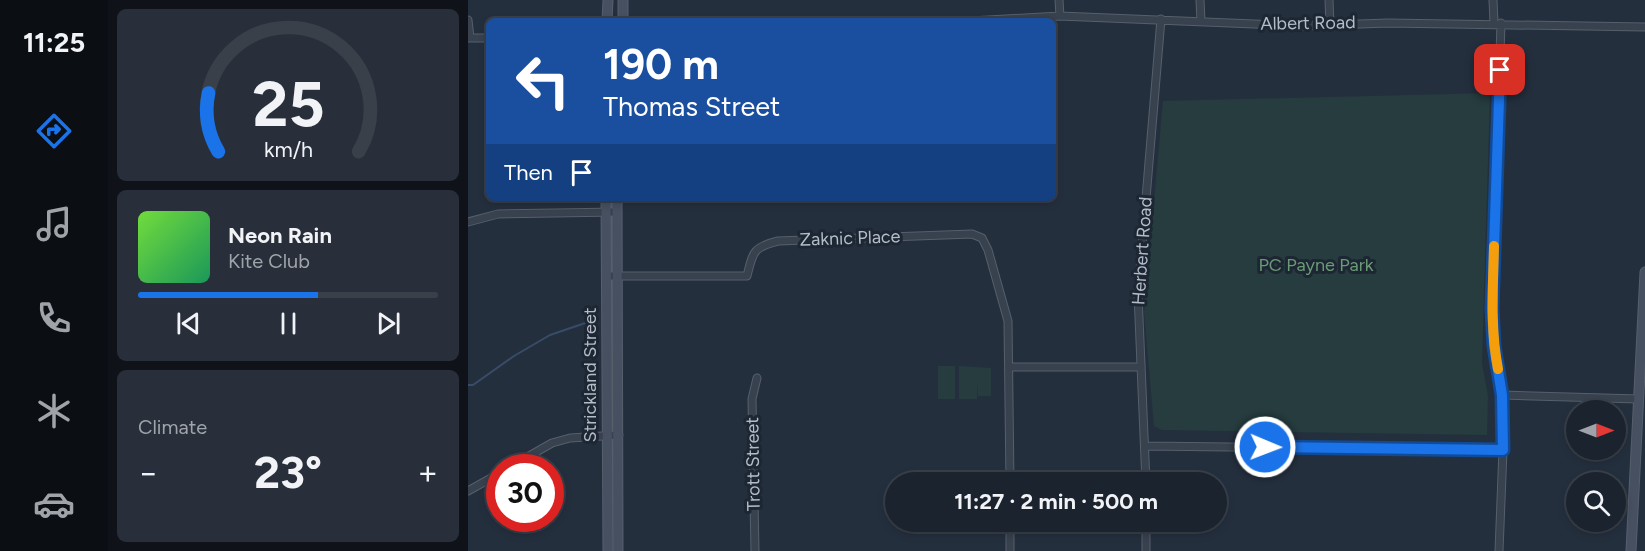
<!DOCTYPE html>
<meta charset="utf-8">
<style>
:root{--surface:#1b232e;--page:#282f3a;--text:#f1f3f6;--muted:#a0a4aa;--line:#39404a;--accent:#1a73e8}
body{margin:0;font-family:Figtree,sans-serif;background:var(--page);color:var(--text);height:100vh;display:flex;flex-direction:column;font-size:22px;white-space:nowrap}
*{box-sizing:border-box;margin:0}
p{font-size:20px;color:var(--muted)}
.icon{flex:none;width:33px;height:33px;fill:none;stroke:currentColor;stroke-width:2;stroke-linecap:round;stroke-linejoin:round}
.map{position:relative;flex:1;overflow:hidden}
.drawer{display:flex;flex-direction:column;gap:9px;padding:9px;background:#0f1319;width:360px}
.drawer>*{flex:none}
.top-card{position:absolute;left:18px;top:18px;width:570px;height:183px;border-radius:9px;box-shadow:0 3px 9px #0003,0 0 0 2px var(--line);background:#1a4fa0;color:#fff;overflow:hidden}
.needle{width:39px;rotate:90deg}
.buttons{position:absolute;left:1098px;top:400px;display:grid;gap:12px}
.buttons a{display:grid;place-items:center;width:60px;height:60px;border-radius:50%;background:var(--surface);box-shadow:0 3px 9px #0003,0 0 0 2px var(--line);font-size:30px}
.speed{position:absolute;left:18px;top:454px;display:flex;gap:12px;font-size:30px;font-weight:700;text-align:center}
.speed>*{display:grid;place-content:center;width:78px;height:78px;border-radius:50%;background:var(--surface);box-shadow:0 3px 9px #0003,0 0 0 2px var(--line);line-height:1}
.speed .limit{border:9px solid #d22;background:#fff;color:#111}
.pin{position:absolute;display:grid;place-items:center;width:51px;height:51px;color:#fff;margin:-26px;border-radius:12px;box-shadow:0 3px 9px #0006}
.me{position:absolute;width:66px;margin:-33px;rotate:91deg;stroke-linejoin:round;filter:drop-shadow(0 0 4px #0008)}
.turn{display:flex;align-items:center;gap:21px;height:126px;padding:0 18px;font-size:27px}
.turn .icon{width:78px;height:78px;stroke-width:2.5}
.turn b{display:block;font-size:42px;line-height:51px}
.then{display:flex;align-items:center;height:57px;padding:0 18px;background:#0003;gap:12px;font-size:22px}
.big{font-size:45px;font-weight:700;line-height:1.1}
.drawer .tile{flex:1;display:flex;flex-direction:column;justify-content:center;gap:9px;min-width:0;padding:0 21px;border-radius:9px;background:var(--page)}
.drawer .dial{align-items:center;gap:0}
.dial svg{height:156px;overflow:visible;fill:none;stroke:var(--line);stroke-width:7;stroke-linecap:round;text-anchor:middle}
.dial text{fill:var(--text);stroke:none}
.song{display:flex;align-items:center;gap:18px}
.cover{width:72px;height:72px;border-radius:9px;background:linear-gradient(135deg,hsl(100 70% 55%),hsl(150 70% 35%))}
.played{height:6px;border-radius:3px;background:linear-gradient(90deg,var(--accent) 60%,var(--line) 60%)}
.keys{display:flex;justify-content:space-around;direction:ltr}
.heat{display:flex;justify-content:space-between;align-items:center;font-size:33px;direction:ltr}
.trip{position:absolute;left:417px;top:472px;width:342px;height:60px;border-radius:30px;background:var(--surface);box-shadow:0 3px 9px #0003,0 0 0 2px var(--line);font-weight:700;line-height:60px;text-align:center}
main{display:flex;flex:1;min-height:0}
.tab-bar{display:flex;flex-direction:column;width:108px;justify-content:space-around;align-items:center;background:#0b0e12;color:var(--muted)}
.tab-bar .icon{width:42px;height:42px}
.tab-bar .current{color:var(--accent)}
.tab-bar b{font-size:27px;color:var(--text)}
.map>svg:first-child{display:block}
</style>
<main>
<nav class="tab-bar">
<b>11:25</b>
<svg class="icon current" aria-label="directions" viewBox="0 0 24 24"><path d="M12 3l9 9-9 9-9-9zM9 14v-3h6M13 9l2 2-2 2"/></svg>
<svg class="icon" aria-label="music" viewBox="0 0 24 24"><path d="M9 18V5l10-2v13"/><circle cx="6" cy="18" r="3"/><circle cx="16" cy="16" r="3"/></svg>
<svg class="icon" aria-label="phone" viewBox="0 0 24 24"><path d="M5 4h4l2 5-3 2q2 4 5 5l2-3 5 2v4C11 20 4 13 5 4z"/></svg>
<svg class="icon" aria-label="climate" viewBox="0 0 24 24"><path d="M12 3v18M4 7l16 10M4 17L20 7"/></svg>
<svg class="icon" aria-label="car" viewBox="0 0 24 24"><path d="M5 17H2v-5l4-1 3-4h7l3 4 3 1v5h-3M9 17h6M6 11h13"/><circle cx="7" cy="17" r="2"/><circle cx="17" cy="17" r="2"/></svg>
</nav>
<section class="drawer">
<div class="tile dial"><svg viewBox="0 0 100 80">
<path d="M14 69A42 42 0 1 1 86 69"/>
<path d="M14 69A42 42 0 0 1 9 39" stroke="#1a73e8"/>
<text x="50" y="56" font-size="32" font-weight="700">25</text>
<text x="50" y="72" font-size="11">km/h</text>
</svg></div>
<div class="tile">
<div class="song"><i class="cover"></i><div><b>Neon Rain</b><p>Kite Club</p></div></div>
<div class="played"></div>
<div class="keys"><svg class="icon" aria-label="previous" viewBox="0 0 24 24"><path d="M18 5L8 12l10 7zM5 5v14"/></svg><svg class="icon" aria-label="pause" viewBox="0 0 24 24"><path d="M8 5v14M16 5v14"/></svg><svg class="icon" aria-label="next" viewBox="0 0 24 24"><path d="M6 5l10 7-10 7zM19 5v14"/></svg></div>
</div>
<div class="tile"><p>Climate</p>
<div class="heat"><a>−</a><b class="big">23°</b><a>+</a></div>
</div>
</section>
<div class="map">
<svg width="1177" height="551" viewBox="0 0 1177 551">
<rect width="100%" height="100%" fill="#242f3e"/>
<path fill="#263c3f" d="M 1022,93 L 1014,363 L 1020,396 L 1019,435 L 694,430 L 686,426 L 676,312 L 695,101 Z
M 470,366 L 487,366 L 487,399 L 470,399 Z
M 491,366 L 523,368 L 523,396 L 510,396 L 509,383 L 509,399 L 491,399 Z"/>
<g fill="none" stroke-linecap="round" stroke-linejoin="round">
<path stroke="#394c67" stroke-width="2" d="M 0,385 L 5,385 L 46,356 L 82,335 L 129,319"/>
<defs>
<path id="street" d="M 591,0 L 592,16
M 732,0 L 733,21
M 861,0 L 862,25
M 1025,0 L 1026,23
M 0,20 L 2,38
M 503,21 L 592,16 L 836,26 L 920,23 L 1177,27
M 0,38 L 21,38
M 0,222 L 30,214 L 149,212
M 139,276 L 279,276 C 285,252 285,247 310,241 L 504,234 L 514,238 L 520,250 L 540,321 L 542,483
M 542,367 L 672,367
M 1034,395 L 1171,399
M 677,446 L 1035,450
M 40,468 L 84,443 L 102,438 L 151,435
M 678,483 L 670,294 L 693,19
M 0,491 L 32,473
M 542,522 L 542,551
M 678,522 L 678,551
M 287,551 L 284,399 L 289,378
M 1031,551 L 1035,450 L 1034,395 L 1026,346 L 1024,309 L 1033,23"/>
<path id="secondary" d="M 155,0 L 155,21
M 139,21 L 140,0
M 138,198 L 140,551
M 149,198 L 150,551
M 1163,551 L 1177,272"/>
</defs>
<use href="#street" stroke="#565f6c" stroke-width="9"/>
<use href="#secondary" stroke="#565f6c" stroke-width="11"/>
<use href="#street" stroke="#38414e" stroke-width="7"/>
<use href="#secondary" stroke="#465061" stroke-width="9"/>
</g>
<g fill="none" stroke-linecap="round" stroke-linejoin="round">
<defs>
<path id="route" d="M 797,447 L 1035,450 L 1034,395 L 1026,346 L 1024,309 L 1032,70"/>
</defs>
<use href="#route" stroke="#114b97" stroke-width="15"/>
<use href="#route" stroke="#1a73e8" stroke-width="10"/>
<path stroke="#f59e0b" stroke-width="10" d="M 1026,246 C 1025,288 1022,328 1030,369"/>
</g>
<g text-anchor="middle" dominant-baseline="central" stroke-width="6" stroke-linejoin="round" paint-order="stroke">
<g font-size="18" fill="#b4bcc9" stroke="#1d2633">
<text transform="translate(840 23) rotate(-1)">Albert Road</text>
<text transform="translate(382 238) rotate(-2)">Zaknic Place</text>
<text transform="translate(674 251) rotate(-86)">Herbert Road</text>
<text transform="translate(122 375) rotate(-90)">Strickland Street</text>
<text transform="translate(285 464) rotate(-91)">Trott Street</text>
</g>
<g font-size="18" fill="#6b9a76" stroke="#1d2633">
<text x="848" y="265">PC Payne Park</text>
</g>
</g>
</svg>
<div class="buttons">
<a><svg class="needle" viewBox="-14 -14 28 28"><path d="M0-13l5 13h-10z" fill="#e53935"/><path d="M0 13l5-13h-10z" fill="#a0a4aa"/></svg></a>
<a><svg class="icon" aria-label="search" viewBox="0 0 24 24"><circle cx="10" cy="10" r="6"/><path d="M15 15l6 6"/></svg></a>
</div>
<div class="speed"><div class="limit">30</div></div>
<div class="pin" style="left:1032px;top:70px;background:#d93025"><svg class="icon" aria-label="arrive" viewBox="0 0 24 24"><path d="M6 21V4h12l-3 4 3 4H6"/></svg></div>
<svg class="me" style="left:797px;top:447px" viewBox="-20 -20 40 40"><circle r="17" fill="#1a73e8" stroke="#fff" stroke-width="3"/><path d="M0-11L8 9 0 5-8 9z" fill="#fff"/></svg>
<div class="trip">11:27 · 2 min · 500 m</div>
<div class="top-card">
<div class="turn"><svg class="icon" aria-label="left" viewBox="0 0 24 24"><path d="M17 20v-9H6M10 6l-5 5 5 5"/></svg><div><b>190 m</b>Thomas Street</div></div>
<div class="then">Then<svg class="icon" aria-label="arrive" viewBox="0 0 24 24"><path d="M6 21V4h12l-3 4 3 4H6"/></svg></div>
</div>
</div>
</main>
